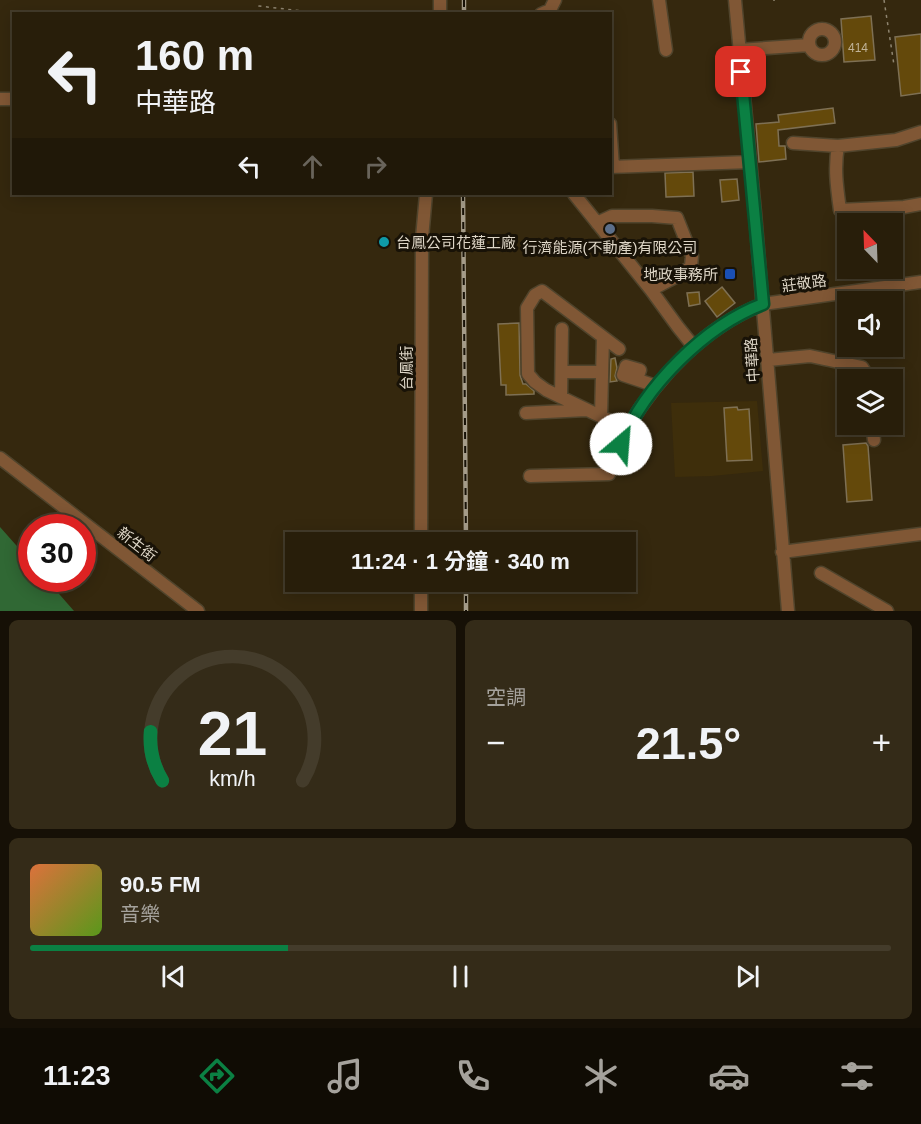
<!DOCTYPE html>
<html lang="zh-TW">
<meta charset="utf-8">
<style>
:root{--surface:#281e0a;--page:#342b18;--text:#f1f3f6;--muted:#a5a29c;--line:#443c2b;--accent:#0b8043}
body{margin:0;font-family:Arial,"Noto Sans TC",sans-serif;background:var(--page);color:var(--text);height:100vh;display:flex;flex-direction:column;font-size:22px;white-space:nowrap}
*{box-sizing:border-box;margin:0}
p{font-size:20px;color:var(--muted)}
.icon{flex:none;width:33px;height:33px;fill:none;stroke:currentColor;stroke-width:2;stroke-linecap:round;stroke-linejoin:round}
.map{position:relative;height:611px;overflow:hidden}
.drawer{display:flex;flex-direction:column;gap:9px;padding:9px;background:#161006;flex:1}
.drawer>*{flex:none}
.top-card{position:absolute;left:12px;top:12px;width:600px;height:183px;border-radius:0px;box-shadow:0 3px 15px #0003,0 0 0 2px var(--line);background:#281e0a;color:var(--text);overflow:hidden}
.needle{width:39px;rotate:337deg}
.buttons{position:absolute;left:837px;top:213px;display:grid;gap:12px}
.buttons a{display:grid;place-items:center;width:66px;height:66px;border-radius:0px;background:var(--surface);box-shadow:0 3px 15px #0003,0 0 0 2px var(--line);font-size:30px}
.speed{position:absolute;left:18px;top:514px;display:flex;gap:12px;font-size:30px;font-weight:700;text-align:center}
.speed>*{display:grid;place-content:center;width:78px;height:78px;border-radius:50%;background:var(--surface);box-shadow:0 3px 15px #0003,0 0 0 2px var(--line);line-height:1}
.speed .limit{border:9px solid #d22;background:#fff;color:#111}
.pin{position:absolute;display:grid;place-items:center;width:51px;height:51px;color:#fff;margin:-26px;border-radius:12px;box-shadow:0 3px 9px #0006}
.me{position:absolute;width:66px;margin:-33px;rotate:27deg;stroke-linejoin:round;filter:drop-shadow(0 0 4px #0008)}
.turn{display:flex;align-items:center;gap:21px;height:126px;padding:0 24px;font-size:27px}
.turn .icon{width:78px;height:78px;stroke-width:2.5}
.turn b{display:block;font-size:42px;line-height:51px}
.lanes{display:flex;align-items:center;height:57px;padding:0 24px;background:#0003;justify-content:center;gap:30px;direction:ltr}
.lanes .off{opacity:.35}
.big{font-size:45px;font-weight:700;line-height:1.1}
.drawer .card{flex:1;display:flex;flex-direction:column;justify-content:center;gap:9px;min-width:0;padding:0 21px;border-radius:9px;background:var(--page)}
.drawer .dial{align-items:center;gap:0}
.dial svg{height:156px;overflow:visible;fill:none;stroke:var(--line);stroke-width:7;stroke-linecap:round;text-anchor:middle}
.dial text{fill:var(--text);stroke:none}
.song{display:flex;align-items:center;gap:18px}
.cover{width:72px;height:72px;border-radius:9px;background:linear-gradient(135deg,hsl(20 70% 55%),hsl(90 70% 35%))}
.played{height:6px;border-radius:3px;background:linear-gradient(90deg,var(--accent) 30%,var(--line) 30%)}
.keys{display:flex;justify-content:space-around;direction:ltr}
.heat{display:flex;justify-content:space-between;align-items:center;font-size:33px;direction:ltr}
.drawer .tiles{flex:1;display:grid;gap:9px;grid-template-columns:1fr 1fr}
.card:last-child{grid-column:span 2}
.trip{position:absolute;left:285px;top:532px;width:351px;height:60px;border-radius:0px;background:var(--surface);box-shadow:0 3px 15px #0003,0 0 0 2px var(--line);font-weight:700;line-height:60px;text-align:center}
.tab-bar{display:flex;height:96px;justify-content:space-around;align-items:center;background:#100c04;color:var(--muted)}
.tab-bar .icon{width:42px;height:42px}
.tab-bar .on{color:var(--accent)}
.tab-bar b{font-size:27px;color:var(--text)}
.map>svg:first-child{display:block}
</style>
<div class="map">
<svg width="921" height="611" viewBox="0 0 921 611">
<rect width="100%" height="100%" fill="#35280e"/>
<path fill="#3e2e0b" d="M 757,401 L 763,471 L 712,476 L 675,477 L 671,403 Z"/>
<path fill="#306834" d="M 0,527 L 31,562 L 32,579 L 46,579 L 74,611 L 0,611 Z"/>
<path fill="#64490b" stroke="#7e7054" stroke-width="1.5" d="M 871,16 L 875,60 L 844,62 L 841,19 Z
M 921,34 L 921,93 L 901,96 L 895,37 Z
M 833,108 L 835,123 L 778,130 L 779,146 L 785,146 L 786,159 L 759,162 L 756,124 L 779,122 L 778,115 Z
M 693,172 L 694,196 L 666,197 L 665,173 Z
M 737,179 L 739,200 L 722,202 L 720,180 Z
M 722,287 L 735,303 L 717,317 L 705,301 Z
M 699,292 L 700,304 L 689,306 L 687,293 Z
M 519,323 L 520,375 L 523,384 L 526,384 L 534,391 L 534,394 L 506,395 L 506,385 L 501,385 L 498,324 Z
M 615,358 L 617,368 L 615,376 L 617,381 L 610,382 L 611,359 Z
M 737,407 L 738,410 L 749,409 L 752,460 L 727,461 L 724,408 Z
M 866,443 L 868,446 L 872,500 L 847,502 L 843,445 Z"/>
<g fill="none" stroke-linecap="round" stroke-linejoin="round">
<defs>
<path id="minor" d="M 659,0 L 666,50
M 735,0 L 755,213 L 788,611
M 440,14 L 440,0
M 541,14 L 550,10 L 555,0
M809 42a13 13 0 1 1 26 0a13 13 0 1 1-26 0Z
M 739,50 L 809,45
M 0,99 L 14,99
M 610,124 L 613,167
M 793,143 L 838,146 L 896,140 L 921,132
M 838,146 C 834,168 837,188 840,210 L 904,207 L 921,204
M 610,167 L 750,162
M 574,194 L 651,290 L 678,327 L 694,347
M 597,223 L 612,216 L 652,216 L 677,218 L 692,256 L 691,266 L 683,273 L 651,290
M 619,349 L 542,291 L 535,295 L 527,308 L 528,374 L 535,382 L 546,390 L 627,429
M 768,360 L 810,356 L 862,367 L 865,372 L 866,380
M 562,372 L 602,372
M 637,379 L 640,370 L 626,366 L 623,375 L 656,386
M 561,397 L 562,329
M 526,413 L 586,410
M 601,416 L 603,337
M 872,424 L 874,440
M 0,458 L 198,611
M 530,476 L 609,474 C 615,459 620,441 628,427 C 659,375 706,326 763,304 L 921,282
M 421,543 L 422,238 L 426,194
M 782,552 L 921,534
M 821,573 L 887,611
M 421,611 L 421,582"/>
</defs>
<use href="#minor" stroke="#50442c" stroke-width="15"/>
<path stroke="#8f8570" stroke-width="1.5" stroke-dasharray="3 4.5" stroke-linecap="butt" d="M 774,0 L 774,1
M 884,0 L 894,65
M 260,14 L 259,6 L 311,12 L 316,14"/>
<use href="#minor" stroke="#805735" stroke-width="12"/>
<defs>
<path id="rail" d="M 464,0 L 464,14
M 463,194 L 466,543
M 466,582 L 466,611"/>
</defs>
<use href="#rail" stroke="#a59c89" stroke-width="4.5"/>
<use href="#rail" stroke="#181207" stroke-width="2" stroke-dasharray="7" stroke-linecap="butt"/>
</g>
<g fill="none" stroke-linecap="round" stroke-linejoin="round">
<defs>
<path id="route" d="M 621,444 C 645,386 705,326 763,304 L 741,72"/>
</defs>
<use href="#route" stroke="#07532c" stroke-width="15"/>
<use href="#route" stroke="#0b8043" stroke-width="10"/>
</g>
<circle fill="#5c6f8a" stroke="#181207" stroke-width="2" cx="610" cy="229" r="6"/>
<circle fill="#0f9aa8" stroke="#181207" stroke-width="2" cx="384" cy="242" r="6"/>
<rect fill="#1a4fb4" stroke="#181207" stroke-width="2" x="724" y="268" width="12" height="12" rx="3"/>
<g text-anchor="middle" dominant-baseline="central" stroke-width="6" stroke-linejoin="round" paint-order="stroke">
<g font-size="12" fill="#c0b398">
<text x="858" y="48">414</text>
</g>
<g font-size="15" fill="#ded6c7" stroke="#181207" text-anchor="start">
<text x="396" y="242">台鳳公司花蓮工廠</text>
<text x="610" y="247" text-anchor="middle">行濟能源(不動產)有限公司</text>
<text x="718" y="274" text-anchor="end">地政事務所</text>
</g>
<g font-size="15" fill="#ded6c7" stroke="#181207">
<text transform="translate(804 283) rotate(-8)">莊敬路</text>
<text transform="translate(752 360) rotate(-94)">中華路</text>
<text transform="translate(406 368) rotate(-90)">台鳳街</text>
<text transform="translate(137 544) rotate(38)">新生街</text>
</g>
</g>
</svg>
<div class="buttons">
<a><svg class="needle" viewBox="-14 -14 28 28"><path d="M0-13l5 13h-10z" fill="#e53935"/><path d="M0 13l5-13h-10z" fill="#a5a29c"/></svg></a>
<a><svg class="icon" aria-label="sound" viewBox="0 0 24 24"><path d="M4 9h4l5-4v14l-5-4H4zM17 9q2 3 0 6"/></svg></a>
<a><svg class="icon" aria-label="layers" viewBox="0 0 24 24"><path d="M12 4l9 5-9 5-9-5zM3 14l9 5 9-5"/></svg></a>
</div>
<div class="speed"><div class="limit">30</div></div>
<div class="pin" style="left:741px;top:72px;background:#d93025"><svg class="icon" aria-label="arrive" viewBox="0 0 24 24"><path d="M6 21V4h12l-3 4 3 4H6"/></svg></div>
<svg class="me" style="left:621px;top:444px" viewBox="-20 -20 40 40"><circle r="19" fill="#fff"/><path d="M0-13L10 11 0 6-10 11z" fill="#0b8043"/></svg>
<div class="trip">11:24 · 1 分鐘 · 340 m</div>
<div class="top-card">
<div class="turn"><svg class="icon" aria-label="left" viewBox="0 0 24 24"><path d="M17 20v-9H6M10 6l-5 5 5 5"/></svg><div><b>160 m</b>中華路</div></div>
<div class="lanes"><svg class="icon" aria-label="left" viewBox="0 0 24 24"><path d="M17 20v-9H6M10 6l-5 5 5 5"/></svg><svg class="icon off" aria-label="ahead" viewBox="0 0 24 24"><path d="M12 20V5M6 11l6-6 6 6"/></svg><svg class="icon off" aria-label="right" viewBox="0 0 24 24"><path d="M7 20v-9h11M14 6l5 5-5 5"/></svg></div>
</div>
</div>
<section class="drawer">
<div class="tiles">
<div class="card dial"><svg viewBox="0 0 100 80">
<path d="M14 69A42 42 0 1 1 86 69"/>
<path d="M14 69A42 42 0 0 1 8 44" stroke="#0b8043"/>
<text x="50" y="56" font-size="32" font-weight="700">21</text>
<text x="50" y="72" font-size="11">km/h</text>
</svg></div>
<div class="card"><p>空調</p>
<div class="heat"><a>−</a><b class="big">21.5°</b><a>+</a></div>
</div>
<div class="card">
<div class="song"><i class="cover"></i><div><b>90.5 FM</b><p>音樂</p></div></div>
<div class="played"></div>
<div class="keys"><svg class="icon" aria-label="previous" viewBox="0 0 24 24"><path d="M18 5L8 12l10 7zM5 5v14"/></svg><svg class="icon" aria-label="pause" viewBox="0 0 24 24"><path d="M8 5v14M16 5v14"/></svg><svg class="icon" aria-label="next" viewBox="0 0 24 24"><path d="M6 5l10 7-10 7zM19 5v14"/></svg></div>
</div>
</div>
</section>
<nav class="tab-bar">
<b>11:23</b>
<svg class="icon on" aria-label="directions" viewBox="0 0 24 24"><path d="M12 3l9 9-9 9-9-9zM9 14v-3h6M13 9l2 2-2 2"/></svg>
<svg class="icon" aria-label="music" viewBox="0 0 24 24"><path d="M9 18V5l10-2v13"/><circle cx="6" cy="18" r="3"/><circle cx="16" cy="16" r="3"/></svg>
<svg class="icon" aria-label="phone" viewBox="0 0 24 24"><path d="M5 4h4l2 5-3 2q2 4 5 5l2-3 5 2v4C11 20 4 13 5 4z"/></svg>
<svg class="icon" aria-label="climate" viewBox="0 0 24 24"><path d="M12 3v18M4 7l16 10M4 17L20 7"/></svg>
<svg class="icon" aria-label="car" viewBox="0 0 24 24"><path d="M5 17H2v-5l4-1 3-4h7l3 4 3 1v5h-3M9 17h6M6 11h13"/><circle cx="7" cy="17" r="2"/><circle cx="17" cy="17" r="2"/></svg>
<svg class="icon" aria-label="filters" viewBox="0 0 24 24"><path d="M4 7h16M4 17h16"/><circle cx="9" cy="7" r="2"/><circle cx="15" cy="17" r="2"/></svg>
</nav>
